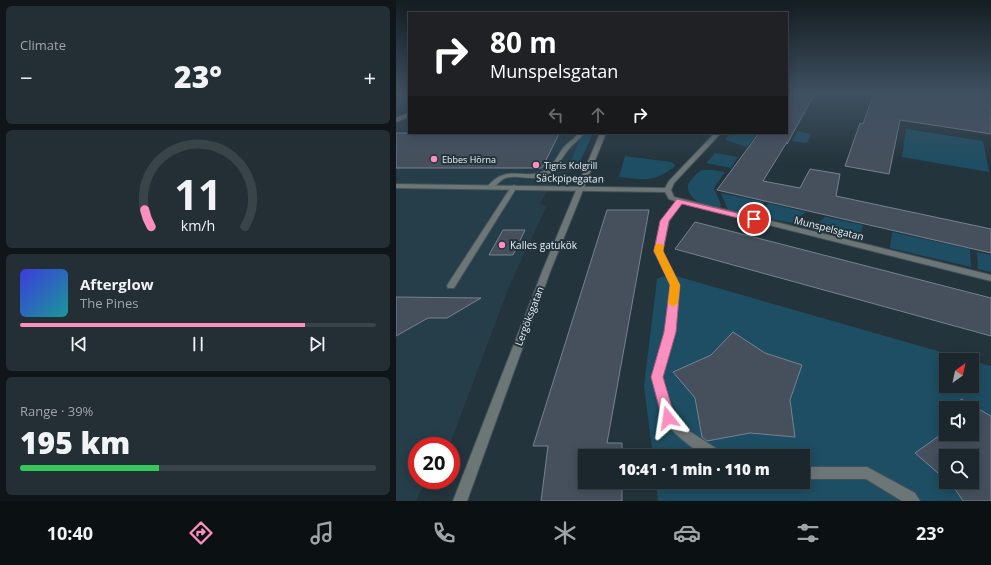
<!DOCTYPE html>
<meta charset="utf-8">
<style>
:root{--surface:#1b272d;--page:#242f35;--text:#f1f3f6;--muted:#a0a5aa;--line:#394449;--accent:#fd8ec0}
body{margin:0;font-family:"Open Sans",sans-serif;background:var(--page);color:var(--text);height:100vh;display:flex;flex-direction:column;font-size:15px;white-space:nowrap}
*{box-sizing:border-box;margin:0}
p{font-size:13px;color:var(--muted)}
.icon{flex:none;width:22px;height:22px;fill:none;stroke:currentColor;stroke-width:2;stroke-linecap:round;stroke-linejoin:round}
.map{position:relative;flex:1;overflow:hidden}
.details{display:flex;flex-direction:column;gap:6px;padding:6px;background:#0f1519;width:396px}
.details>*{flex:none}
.guide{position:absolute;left:12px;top:12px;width:380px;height:122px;border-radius:0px;box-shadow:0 2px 10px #0003,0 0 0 1px var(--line);background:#202124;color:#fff;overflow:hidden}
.needle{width:26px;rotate:33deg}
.controls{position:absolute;left:543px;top:353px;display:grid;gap:8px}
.controls a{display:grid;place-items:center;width:40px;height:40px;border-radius:0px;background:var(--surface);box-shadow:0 2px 10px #0003,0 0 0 1px var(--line);font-size:20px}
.speed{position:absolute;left:12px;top:437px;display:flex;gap:8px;font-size:20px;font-weight:700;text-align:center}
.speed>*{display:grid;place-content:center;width:52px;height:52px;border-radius:50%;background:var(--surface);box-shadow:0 2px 10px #0003,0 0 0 1px var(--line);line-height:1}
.speed .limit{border:6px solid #d22;background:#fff;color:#111}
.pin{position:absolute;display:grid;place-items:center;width:34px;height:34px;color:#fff;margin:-17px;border:2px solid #fff;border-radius:50%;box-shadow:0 1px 4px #0007}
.me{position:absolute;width:44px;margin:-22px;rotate:345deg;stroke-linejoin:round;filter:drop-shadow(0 0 3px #0008)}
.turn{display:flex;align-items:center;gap:14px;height:84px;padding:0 16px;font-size:18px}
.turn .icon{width:52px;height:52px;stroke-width:2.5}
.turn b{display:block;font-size:28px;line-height:34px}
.lanes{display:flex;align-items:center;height:38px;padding:0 16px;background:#0003;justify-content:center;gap:20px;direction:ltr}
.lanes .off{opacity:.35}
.big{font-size:30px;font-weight:800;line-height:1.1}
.details .tile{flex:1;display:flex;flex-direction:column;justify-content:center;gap:6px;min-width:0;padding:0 14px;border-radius:6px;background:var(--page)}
.details .dial{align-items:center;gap:0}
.dial svg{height:104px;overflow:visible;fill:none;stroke:var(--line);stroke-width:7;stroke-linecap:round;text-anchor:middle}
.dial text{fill:var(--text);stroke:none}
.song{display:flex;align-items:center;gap:12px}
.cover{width:48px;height:48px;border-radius:6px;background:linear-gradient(135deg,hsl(240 70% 55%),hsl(180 70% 35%))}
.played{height:4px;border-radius:2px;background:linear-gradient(90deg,var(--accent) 80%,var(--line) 80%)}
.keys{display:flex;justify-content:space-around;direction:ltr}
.heat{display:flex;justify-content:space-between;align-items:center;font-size:22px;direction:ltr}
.charge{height:6px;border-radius:3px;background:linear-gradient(90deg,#34c759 39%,var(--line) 0)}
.trip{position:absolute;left:182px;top:449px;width:232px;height:40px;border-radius:0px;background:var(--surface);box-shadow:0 2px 10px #0003,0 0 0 1px var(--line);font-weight:800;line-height:40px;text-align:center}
.menu{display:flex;height:64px;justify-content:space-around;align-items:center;background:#0b1012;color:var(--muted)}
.menu .icon{width:28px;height:28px}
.menu .on{color:var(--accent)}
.menu b{font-size:18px;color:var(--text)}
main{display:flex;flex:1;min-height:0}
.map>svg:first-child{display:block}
</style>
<main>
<section class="details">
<div class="tile"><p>Climate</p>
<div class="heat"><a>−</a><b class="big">23°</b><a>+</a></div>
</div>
<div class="tile dial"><svg viewBox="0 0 100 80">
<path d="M14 69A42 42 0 1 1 86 69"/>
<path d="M14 69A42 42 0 0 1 9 56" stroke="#fd8ec0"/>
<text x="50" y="56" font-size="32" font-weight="700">11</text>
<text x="50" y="72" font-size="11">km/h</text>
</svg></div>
<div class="tile">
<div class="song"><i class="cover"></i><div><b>Afterglow</b><p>The Pines</p></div></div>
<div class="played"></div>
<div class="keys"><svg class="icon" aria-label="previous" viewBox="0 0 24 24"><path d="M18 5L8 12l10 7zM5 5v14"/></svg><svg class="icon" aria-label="pause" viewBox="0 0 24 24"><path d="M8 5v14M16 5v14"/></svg><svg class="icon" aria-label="next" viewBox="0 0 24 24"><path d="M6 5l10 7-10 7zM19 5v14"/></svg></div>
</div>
<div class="tile"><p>Range · 39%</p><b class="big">195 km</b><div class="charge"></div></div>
</section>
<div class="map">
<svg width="595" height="501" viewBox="0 0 595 501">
<rect width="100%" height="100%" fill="#24343c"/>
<path fill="#263e49" d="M 0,93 L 13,93 L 13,133 L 197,133 L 181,169 L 161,176 L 144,203 L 150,207 L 112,289 L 55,441 L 50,446 L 21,446 L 21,480 L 30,480 L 20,501 L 0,501 Z"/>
<path fill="#1e4e63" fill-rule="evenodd" d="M 0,93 L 13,93 L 13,104 L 0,105 Z
M 510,129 L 587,141 L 593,172 L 506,157 Z
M 402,131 L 415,134 L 411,143 L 396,141 Z
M 187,133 L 197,133 L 181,169 L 173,165 Z
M 335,133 L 362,133 L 351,147 L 329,140 Z
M 319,153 L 342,157 L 335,168 L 310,163 Z
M 229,156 L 275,162 L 280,165 C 259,183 248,180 223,177 Z
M 306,170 L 315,170 L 329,172 L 318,188 L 325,205 L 323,208 C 310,205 290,201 292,184 L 301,173 Z
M 325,193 L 368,202 L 359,216 L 332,210 Z
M 372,203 L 410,212 L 396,223 L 365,217 Z
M 429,217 L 467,225 L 463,240 L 413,229 Z
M 496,232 L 574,249 L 575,267 L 494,248 Z
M 581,252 L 595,255 L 595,272 L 582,269 Z
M 273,274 L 573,360 L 550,360 L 550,386 L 576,386 L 576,361 L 595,366 L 595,501 L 262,501 L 260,482 L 407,482 L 407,456 L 257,456 L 248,386 L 261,279 ZM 550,408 L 576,408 L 576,434 L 550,434 ZM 550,456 L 576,456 L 576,482 L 550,482 Z"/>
<path fill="#46505d" stroke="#778290" d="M 391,93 L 419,93 L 391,144 L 391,142 L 367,181 L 404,188 L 414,169 L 444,174 L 440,196 L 595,229 L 595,253 L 321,190 L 363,133 L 391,133 Z
M 478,93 L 595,93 L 595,134 L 504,120 L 493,174 L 449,166 L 464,123 L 467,124 Z
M 0,133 L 163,133 L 163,134 L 146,168 L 0,168 Z
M 211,210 L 253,210 L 211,443 L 226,443 L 226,456 L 189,456 L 189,482 L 226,482 L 226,501 L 145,501 L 152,446 L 137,446 Z
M 299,222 L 595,298 L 595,336 L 279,249 Z
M 107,230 L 129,230 L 117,255 L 93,255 Z
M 0,297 L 85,298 L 51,318 L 32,318 L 0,336 Z
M 337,332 L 369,353 L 406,365 L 394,400 L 399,437 L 354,433 L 311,441 L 306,437 L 299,398 L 277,372 L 315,355 Z
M 565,399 L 595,416 L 595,501 L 567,501 L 559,489 L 552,482 L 576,482 L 576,456 L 550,456 L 550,480 L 519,453 L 550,431 L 550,434 L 576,434 L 576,408 L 562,408 Z"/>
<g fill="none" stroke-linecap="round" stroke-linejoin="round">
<defs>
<path id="service" d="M 13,113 L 13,117 L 0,122 L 0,118 Z
M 179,133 L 187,134 C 183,141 176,144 172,150 C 160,165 160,176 137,178 C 128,178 118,175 109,178 C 103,181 100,187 94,189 L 91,187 C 111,162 129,182 150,170 C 159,165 162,153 169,146 C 172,142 177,140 180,136 L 181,135 Z
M 118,185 L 121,187 L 58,288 L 52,288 L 51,286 L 52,284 L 115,187 Z
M 284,199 L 287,201 L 273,221 L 266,251 L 283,285 L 279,332 L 266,377 L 277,415 L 290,429 L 326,452 L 328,456 C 323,456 317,457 312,456 C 301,454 271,428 266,418 L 256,377 L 269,332 L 275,285 L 258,251 L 265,221 L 282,200 Z
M 407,467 L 471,467 L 519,493 L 524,501 L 506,501 L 470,479 L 407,479 Z"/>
<path id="minor" d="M 319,133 L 325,133 L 278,183 L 275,190 L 278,197 L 595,275 L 595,281 L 282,202 L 273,199 L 269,192 L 0,188 L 0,184 L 269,188 L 273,181 Z"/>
<path id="tertiary" d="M 204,133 L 210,133 L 154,272 L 71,501 L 57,501 L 146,272 Z"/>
</defs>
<use href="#service" stroke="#43525a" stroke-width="2"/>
<use href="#minor" stroke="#43525a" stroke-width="2"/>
<use href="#tertiary" stroke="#43525a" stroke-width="2"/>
<use href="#service" fill="#6d7677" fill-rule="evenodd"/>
<use href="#minor" fill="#6d7677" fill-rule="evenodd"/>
<use href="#tertiary" fill="#6d7677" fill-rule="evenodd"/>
</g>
<linearGradient id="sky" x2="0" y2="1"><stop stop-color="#141d21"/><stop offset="0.57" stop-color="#3f5061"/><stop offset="1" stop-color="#3f5061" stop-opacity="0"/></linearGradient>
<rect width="595" height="163" fill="url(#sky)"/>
<path fill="#fd8ec0" stroke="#a45c7d" d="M 281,199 L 358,217 L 362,219 L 358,222 L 286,204 L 273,221 L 267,251 L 284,285 L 280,332 L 267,377 L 279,418 L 277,422 L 272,424 L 268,422 L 266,418 L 255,377 L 268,332 L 274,285 L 258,251 L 264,221 Z"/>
<path fill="#f59e0b" d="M 263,243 L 268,246 L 267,251 L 284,285 L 282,303 L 277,307 L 272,303 L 274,285 L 258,251 L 259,246 Z"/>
<g fill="#fd8ec0" stroke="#24343c" stroke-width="1.5">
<circle cx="38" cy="159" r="4"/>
<circle cx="140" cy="165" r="4"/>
<circle cx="106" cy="245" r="4"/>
</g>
<g text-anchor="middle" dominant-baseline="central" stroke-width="4" stroke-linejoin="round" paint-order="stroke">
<g font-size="9" fill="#e7f1f6" stroke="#24343c" text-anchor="start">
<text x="46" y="159">Ebbes Hörna</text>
<text x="148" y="165">Tigris Kolgrill</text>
</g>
<g font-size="10" fill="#e7f1f6" stroke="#24343c">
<text transform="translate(174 178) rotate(1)">Säckpipegatan</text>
<text transform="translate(433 228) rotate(14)">Munspelsgatan</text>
<text transform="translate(133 316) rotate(-69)">Lergöksgatan</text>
</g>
<g font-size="10" fill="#e7f1f6" stroke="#24343c" text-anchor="start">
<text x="114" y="245">Kalles gatukök</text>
</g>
</g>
</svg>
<div class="controls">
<a><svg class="needle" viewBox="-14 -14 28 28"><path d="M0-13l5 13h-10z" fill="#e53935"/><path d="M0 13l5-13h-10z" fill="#a0a5aa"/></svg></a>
<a><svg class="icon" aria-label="sound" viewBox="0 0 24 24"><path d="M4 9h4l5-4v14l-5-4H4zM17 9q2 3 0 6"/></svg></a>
<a><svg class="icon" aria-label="search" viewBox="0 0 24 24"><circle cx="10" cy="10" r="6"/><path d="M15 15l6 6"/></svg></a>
</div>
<div class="speed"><div class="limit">20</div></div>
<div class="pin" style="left:358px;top:219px;background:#d93025"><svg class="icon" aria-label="arrive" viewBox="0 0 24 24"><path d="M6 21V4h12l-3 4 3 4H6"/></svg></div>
<svg class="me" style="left:272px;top:418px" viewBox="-20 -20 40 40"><path d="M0-17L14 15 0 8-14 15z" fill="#fd8ec0" stroke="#fff" stroke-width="4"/></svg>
<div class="trip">10:41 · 1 min · 110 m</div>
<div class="guide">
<div class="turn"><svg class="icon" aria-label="right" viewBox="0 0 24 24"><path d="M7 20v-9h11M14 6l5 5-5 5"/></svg><div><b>80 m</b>Munspelsgatan</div></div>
<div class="lanes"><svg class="icon off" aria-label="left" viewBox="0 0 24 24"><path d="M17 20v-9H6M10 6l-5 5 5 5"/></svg><svg class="icon off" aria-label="ahead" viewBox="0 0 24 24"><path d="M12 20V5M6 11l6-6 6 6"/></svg><svg class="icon" aria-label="right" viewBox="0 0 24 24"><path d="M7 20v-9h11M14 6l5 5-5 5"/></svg></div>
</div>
</div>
</main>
<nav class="menu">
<b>10:40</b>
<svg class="icon on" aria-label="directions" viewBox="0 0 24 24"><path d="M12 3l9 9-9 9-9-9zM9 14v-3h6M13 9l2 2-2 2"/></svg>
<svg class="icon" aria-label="music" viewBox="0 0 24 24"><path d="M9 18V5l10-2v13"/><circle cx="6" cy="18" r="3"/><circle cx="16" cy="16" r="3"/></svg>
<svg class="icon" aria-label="phone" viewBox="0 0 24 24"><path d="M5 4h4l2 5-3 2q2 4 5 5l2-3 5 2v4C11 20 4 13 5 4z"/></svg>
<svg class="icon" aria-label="climate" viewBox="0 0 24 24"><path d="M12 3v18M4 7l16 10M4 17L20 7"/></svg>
<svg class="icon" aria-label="car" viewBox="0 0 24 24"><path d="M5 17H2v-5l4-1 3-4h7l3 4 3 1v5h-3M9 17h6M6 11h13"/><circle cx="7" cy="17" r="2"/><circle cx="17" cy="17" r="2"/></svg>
<svg class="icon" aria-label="filters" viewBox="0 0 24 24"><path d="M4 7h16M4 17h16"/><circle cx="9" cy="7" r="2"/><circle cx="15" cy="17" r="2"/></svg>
<b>23°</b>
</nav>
